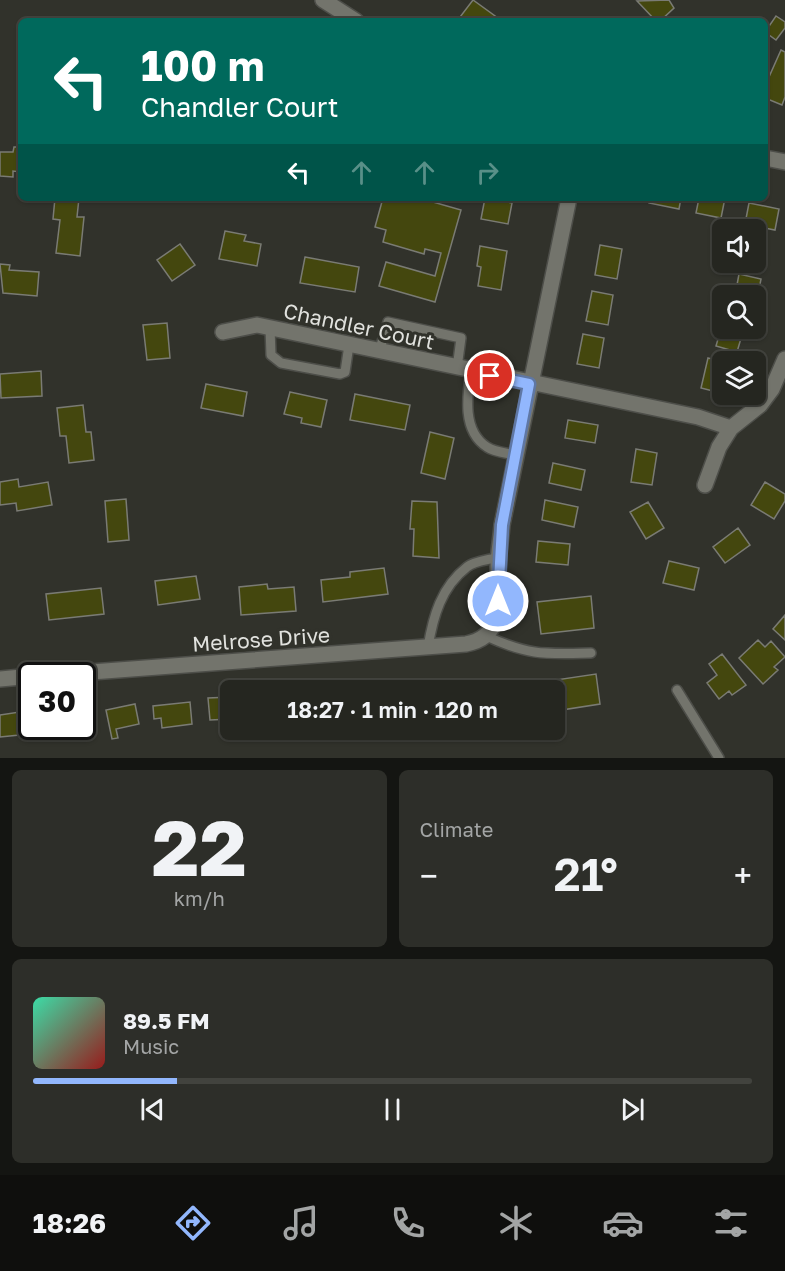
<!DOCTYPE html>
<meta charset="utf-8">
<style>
:root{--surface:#252620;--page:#2d2e29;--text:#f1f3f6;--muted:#a3a5a5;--line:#42433e;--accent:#92b7fd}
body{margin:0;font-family:"Golos Text",sans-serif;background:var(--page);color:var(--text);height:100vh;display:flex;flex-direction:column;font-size:22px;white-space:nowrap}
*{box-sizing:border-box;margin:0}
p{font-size:20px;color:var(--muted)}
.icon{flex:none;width:33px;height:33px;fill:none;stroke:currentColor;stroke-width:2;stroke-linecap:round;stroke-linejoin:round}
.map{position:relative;height:758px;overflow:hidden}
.sheet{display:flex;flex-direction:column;gap:12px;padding:12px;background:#141512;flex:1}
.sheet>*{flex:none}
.guide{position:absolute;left:18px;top:18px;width:750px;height:183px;border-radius:9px;box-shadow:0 2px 4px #0004,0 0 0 2px var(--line);background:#00695c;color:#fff;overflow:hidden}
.controls{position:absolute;left:712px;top:219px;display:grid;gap:12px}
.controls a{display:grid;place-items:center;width:54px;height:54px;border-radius:9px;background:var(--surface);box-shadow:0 2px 4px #0004,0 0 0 2px var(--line);font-size:30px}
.speed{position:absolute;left:18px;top:662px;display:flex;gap:12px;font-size:30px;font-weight:700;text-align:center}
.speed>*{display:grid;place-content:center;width:78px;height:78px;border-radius:50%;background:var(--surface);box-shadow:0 2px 4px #0004,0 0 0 2px var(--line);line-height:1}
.speed .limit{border:3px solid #111;border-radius:9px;background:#fff;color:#111}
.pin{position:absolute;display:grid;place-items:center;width:51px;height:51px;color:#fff;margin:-26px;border:3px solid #fff;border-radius:50%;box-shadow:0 2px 6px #0007}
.me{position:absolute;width:66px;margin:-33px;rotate:0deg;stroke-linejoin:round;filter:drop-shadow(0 0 4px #0008)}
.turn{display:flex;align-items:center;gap:21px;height:126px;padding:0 24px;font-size:27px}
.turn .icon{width:78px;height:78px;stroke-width:2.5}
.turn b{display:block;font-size:42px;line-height:51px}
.lanes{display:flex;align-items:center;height:57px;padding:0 24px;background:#0003;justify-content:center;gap:30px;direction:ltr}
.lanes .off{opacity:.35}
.big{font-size:45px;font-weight:600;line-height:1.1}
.sheet .widget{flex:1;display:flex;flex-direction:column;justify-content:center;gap:9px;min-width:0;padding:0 21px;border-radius:9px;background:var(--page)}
.sheet .dial{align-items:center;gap:0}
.dial b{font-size:78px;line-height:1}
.song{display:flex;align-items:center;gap:18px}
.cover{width:72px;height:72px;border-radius:9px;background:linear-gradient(135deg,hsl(160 70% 55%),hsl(0 70% 35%))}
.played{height:6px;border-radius:3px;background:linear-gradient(90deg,var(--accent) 20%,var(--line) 20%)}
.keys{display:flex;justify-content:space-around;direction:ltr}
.heat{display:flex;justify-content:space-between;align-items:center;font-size:33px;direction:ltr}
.sheet .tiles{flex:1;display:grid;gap:12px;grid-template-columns:1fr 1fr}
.widget:last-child{grid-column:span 2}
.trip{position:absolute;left:220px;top:680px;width:345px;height:60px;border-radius:9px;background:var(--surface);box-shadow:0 2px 4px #0004,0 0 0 2px var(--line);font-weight:600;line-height:60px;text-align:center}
.dock{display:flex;height:96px;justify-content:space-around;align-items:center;background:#0f0f0d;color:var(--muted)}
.dock .icon{width:42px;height:42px}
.dock .selected{color:var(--accent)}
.dock b{font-size:27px;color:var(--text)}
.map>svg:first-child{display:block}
</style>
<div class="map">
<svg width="785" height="758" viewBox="0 0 785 758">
<rect width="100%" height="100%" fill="#31322b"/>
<path fill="#44470e" stroke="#7a7b74" stroke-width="1.5" d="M 473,0 L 502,21 L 466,21 L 460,17 Z
M 669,0 L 674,8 L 660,21 L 656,21 L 637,1 Z
M 776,16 L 785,22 L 785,28 L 776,40 L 765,32 Z
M 781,50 L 785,52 L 785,97 L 782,105 L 765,98 L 765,86 Z
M 14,147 L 21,147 L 21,172 L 13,171 L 13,177 L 0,176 L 0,152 L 13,152 Z
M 55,198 L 79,198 L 77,217 L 84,217 L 80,256 L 56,253 L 60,220 L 53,219 Z
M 383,198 L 419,198 L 461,210 L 435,302 L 379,286 L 386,262 L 435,276 L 441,253 L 425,249 L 424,254 L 383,242 L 386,230 L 375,227 Z
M 485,198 L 507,198 L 507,202 L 512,203 L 508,224 L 481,219 Z
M 650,198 L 681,198 L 679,209 L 649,203 Z
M 699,198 L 725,198 L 721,218 L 696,213 Z
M 749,203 L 779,209 L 775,230 L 745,224 Z
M 225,231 L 246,235 L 244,241 L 261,244 L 257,266 L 219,259 Z
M 180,244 L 195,265 L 172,281 L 157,260 Z
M 600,245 L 622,249 L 617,279 L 595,275 Z
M 480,246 L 507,251 L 501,290 L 478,286 L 481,267 L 477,266 Z
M 305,257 L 359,267 L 355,292 L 300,283 Z
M 0,264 L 10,265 L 9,270 L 39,272 L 37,296 L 3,293 Z
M 739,274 L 761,279 L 756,305 L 756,296 L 735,296 Z
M 592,291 L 613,295 L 608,325 L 586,321 Z
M 723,322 L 723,328 L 744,328 L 737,352 L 716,346 Z
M 167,323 L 170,358 L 147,360 L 143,325 Z
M 583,334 L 604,338 L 599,368 L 577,364 Z
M 708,358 L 723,362 L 721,393 L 701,388 Z
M 41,371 L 42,396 L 1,398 L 0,374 Z
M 206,384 L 247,392 L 243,416 L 201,408 Z
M 290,392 L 327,400 L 321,427 L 301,423 L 302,418 L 284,414 Z
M 355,394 L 410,405 L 405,430 L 350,420 Z
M 83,405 L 86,432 L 91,432 L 94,460 L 69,463 L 66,436 L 60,436 L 57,408 Z
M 568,420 L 598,425 L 595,443 L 565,438 Z
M 430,432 L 454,438 L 445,479 L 421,473 Z
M 636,449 L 657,453 L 652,485 L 631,482 Z
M 553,463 L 585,470 L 581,490 L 549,483 Z
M 18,479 L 19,487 L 48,482 L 52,505 L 17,511 L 16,503 L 0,505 L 0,482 Z
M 765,482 L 785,494 L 785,501 L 774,519 L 751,505 Z
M 126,499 L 129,540 L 108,542 L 105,501 Z
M 545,500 L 578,507 L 574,527 L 542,520 Z
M 412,501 L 437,502 L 439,558 L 413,556 L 414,529 L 410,529 Z
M 648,502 L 664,528 L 646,539 L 630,512 Z
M 738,528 L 750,545 L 725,563 L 713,547 Z
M 538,541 L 570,544 L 568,565 L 536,562 Z
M 669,561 L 699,568 L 694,590 L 663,583 Z
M 384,568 L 388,594 L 323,602 L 321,580 L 350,577 L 350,572 Z
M 196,576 L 200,599 L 158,605 L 155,581 Z
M 267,584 L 268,589 L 294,587 L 296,611 L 241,615 L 239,587 Z
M 101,588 L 104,614 L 49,620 L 46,594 Z
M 591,596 L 594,628 L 541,634 L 537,602 Z
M 785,615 L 785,640 L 773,629 Z
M 758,640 L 765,647 L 771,641 L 785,657 L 774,667 L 778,670 L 763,684 L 739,658 Z
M 722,654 L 746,685 L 732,695 L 729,691 L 719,699 L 707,683 L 717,675 L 709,664 Z
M 596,674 L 600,704 L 555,711 L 555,690 L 544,690 L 542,682 Z
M 474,681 L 476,690 L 446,690 L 446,685 Z
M 430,685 L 431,690 L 403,690 L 403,687 Z
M 231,697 L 231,719 L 210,720 L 208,698 Z
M 190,702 L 192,724 L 162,728 L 161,718 L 154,719 L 153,706 Z
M 135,704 L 139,724 L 116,729 L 118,738 L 112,739 L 106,710 Z
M 26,711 L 29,734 L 0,737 L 0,715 Z
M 83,713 L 84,733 L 53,736 L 52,726 L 82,726 Z"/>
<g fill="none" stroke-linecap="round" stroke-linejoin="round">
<defs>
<path id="service" d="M 270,328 L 271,355 L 281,363 L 340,374 L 345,372 L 349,345
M 379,352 L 388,322 L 461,338 L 457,368
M 471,371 C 467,396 462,431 487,447 C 494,452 507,453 515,455
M 486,636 C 530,656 545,654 591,653
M 428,647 C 433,617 441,587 467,567 C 474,561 489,560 499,557
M 677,690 L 719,758"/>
<path id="minor" d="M 223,332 L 257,325 L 698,417 L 731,428
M 705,485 L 719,447 L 731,428 L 760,405 L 772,389 L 785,359
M 51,675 L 466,644 C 506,637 498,598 498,567 C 498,553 501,539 502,525 L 569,198
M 0,679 L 32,676"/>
<path id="tertiary" d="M 323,0 L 356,21
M 765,158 L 785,162"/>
</defs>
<use href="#service" stroke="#4d4e49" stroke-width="12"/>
<use href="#minor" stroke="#4d4e49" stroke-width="18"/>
<use href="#tertiary" stroke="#4d4e49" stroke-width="18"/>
<use href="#service" stroke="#73746c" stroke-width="9"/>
<use href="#minor" stroke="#73746c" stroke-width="15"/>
<use href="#tertiary" stroke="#73746c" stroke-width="15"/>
</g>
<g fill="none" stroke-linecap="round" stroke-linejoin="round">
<defs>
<path id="route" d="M 490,376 L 529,384 L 502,525 L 498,601"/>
</defs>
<use href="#route" stroke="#5f77a4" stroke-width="15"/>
<use href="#route" stroke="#92b7fd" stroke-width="10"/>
</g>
<g text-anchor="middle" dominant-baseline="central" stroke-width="6" stroke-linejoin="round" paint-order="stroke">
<g font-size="21" fill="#e1e2de" stroke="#31322b">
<text transform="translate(359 326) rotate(12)">Chandler Court</text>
<text transform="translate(261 639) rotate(-4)">Melrose Drive</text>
</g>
</g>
</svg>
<div class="controls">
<a><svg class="icon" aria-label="sound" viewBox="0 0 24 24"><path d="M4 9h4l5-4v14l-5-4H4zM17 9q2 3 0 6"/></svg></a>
<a><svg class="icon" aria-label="search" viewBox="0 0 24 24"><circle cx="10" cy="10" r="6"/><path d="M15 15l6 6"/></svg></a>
<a><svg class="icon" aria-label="layers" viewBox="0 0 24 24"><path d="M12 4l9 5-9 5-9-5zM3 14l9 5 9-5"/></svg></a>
</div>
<div class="speed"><div class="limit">30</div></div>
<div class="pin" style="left:490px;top:376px;background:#d93025"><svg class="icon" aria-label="arrive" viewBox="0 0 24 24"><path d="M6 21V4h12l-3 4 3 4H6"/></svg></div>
<svg class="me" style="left:498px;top:601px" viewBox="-20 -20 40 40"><circle r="17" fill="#92b7fd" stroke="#fff" stroke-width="3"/><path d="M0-11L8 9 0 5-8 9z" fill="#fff"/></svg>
<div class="trip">18:27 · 1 min · 120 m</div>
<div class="guide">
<div class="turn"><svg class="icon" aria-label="left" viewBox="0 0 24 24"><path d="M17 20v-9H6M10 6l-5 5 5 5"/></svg><div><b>100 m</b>Chandler Court</div></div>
<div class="lanes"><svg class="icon" aria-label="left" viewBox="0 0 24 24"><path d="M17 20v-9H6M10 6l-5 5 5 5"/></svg><svg class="icon off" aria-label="ahead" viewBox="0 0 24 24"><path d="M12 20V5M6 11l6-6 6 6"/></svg><svg class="icon off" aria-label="ahead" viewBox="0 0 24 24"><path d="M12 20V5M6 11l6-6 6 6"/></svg><svg class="icon off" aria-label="right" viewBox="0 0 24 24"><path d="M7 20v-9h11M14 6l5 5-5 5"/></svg></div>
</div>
</div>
<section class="sheet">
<div class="tiles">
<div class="widget dial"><b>22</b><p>km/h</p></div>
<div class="widget"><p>Climate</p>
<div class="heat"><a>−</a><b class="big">21°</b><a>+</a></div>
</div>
<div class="widget">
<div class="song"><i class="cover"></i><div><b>89.5 FM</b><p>Music</p></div></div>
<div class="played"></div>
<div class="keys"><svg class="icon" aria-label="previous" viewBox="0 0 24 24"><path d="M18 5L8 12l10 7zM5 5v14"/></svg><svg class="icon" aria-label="pause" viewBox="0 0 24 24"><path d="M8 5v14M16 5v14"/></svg><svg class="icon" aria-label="next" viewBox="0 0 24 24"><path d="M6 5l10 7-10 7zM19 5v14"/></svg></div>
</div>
</div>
</section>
<nav class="dock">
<b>18:26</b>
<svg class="icon selected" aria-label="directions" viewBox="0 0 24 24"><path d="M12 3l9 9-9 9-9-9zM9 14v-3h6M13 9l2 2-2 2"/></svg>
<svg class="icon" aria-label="music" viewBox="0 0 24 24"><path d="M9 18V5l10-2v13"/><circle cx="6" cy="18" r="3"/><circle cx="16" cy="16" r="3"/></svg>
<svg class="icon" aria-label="phone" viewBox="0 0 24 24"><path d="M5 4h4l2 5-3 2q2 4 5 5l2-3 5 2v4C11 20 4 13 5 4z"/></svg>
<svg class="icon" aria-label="climate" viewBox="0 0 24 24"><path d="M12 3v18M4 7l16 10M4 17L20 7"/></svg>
<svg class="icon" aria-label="car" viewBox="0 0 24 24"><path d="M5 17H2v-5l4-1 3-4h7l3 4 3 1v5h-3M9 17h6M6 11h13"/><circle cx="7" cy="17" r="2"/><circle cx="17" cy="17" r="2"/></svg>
<svg class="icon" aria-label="filters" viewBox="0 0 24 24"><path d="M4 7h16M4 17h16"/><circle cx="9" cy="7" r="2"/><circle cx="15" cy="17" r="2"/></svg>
</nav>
